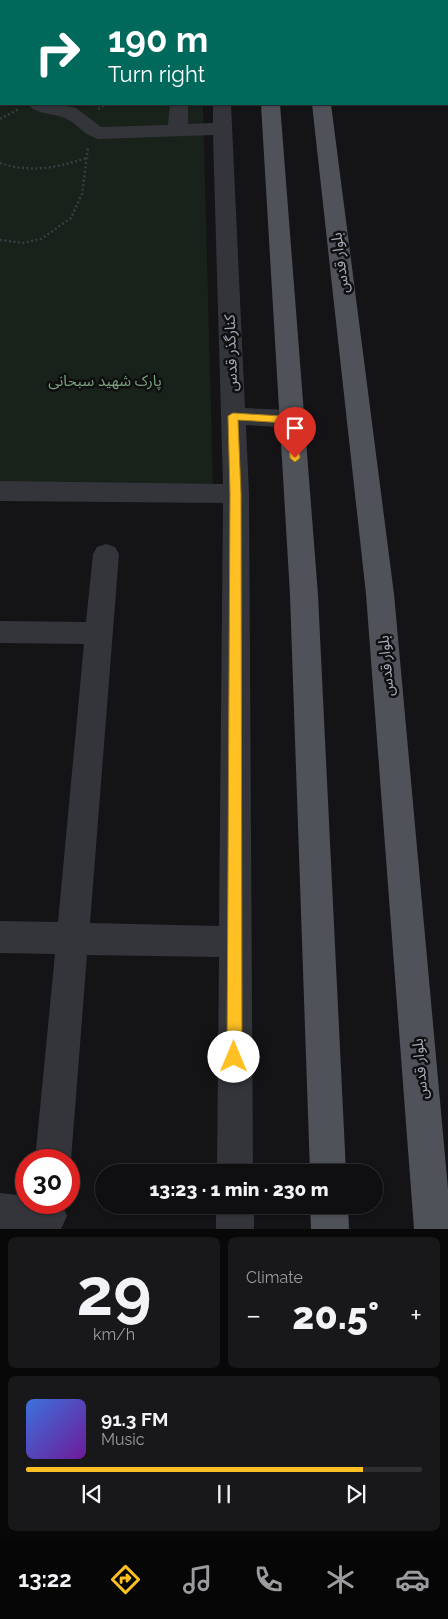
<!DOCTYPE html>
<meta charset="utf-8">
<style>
:root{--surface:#0f0e10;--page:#181719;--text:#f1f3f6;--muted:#9b9c9f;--line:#2f2e30;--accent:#fec023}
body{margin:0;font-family:Raleway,"Noto Sans Arabic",sans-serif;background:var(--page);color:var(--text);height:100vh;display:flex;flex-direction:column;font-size:19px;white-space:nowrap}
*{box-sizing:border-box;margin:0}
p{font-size:16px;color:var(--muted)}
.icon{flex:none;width:28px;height:28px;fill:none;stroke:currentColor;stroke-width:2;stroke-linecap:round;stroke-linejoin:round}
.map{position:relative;height:1229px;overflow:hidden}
.side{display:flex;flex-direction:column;gap:8px;padding:8px;background:#080809;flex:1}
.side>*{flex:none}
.guide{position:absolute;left:0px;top:0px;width:449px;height:105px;box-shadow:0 1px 4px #0004,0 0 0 1px var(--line);background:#00695c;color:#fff;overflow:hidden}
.speed{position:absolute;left:15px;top:1149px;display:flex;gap:10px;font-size:25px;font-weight:700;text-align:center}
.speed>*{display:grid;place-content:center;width:65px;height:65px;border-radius:50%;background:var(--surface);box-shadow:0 1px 4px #0004,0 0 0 1px var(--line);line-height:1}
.speed .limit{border:8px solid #d22;background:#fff;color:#111}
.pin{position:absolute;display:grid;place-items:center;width:42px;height:42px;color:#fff;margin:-51px -21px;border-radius:50% 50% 50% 0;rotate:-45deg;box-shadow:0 0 5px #0007}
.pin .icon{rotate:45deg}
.me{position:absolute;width:55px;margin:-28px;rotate:0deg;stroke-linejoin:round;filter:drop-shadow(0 0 4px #0008)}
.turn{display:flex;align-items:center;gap:18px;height:105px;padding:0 25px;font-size:22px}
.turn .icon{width:65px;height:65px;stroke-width:2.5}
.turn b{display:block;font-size:35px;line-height:42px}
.big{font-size:38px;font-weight:800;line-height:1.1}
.side .tile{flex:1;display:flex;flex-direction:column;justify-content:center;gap:8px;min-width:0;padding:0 18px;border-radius:8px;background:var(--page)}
.side .dial{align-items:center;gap:0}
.dial b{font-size:65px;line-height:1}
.song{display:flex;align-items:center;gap:15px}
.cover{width:60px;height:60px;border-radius:8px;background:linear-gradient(135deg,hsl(220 70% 55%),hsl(280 70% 35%))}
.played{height:5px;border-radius:2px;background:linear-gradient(90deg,var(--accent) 85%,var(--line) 85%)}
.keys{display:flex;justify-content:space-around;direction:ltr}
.heat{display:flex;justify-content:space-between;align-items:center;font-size:28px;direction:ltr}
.side .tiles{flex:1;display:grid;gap:8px;grid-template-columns:1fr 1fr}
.tile:last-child{grid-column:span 2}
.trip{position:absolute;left:95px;top:1164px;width:288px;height:50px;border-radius:25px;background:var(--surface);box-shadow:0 1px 4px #0004,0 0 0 1px var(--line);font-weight:800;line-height:50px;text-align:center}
.tab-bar{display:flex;height:80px;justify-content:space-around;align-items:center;background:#060606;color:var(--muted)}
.tab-bar .icon{width:35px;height:35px}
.tab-bar .on{color:var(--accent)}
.tab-bar b{font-size:22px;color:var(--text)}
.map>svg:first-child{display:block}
</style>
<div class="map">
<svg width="448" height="1229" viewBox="0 0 448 1229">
<rect width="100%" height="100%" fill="#141315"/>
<path fill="#19211b" d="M 0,0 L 200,0 L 1,1 L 1,104 L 203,104 L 213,487 L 0,485 Z"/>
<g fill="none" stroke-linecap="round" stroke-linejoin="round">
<path stroke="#3a3c42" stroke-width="2.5" stroke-dasharray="2 2.5" stroke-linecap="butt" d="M 17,0 L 19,1
M 85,1 L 88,0
M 98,109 L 106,104
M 0,119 L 19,109
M 0,163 C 30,173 57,168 86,158
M 0,240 L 23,243 L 41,239 L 71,218 L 82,194 L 88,147"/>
<path fill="#34353b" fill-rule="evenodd" d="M 209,0 L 227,0 L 227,1 L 209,1 Z
M 28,104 L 56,104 L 76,108 L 101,127 L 168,125 L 170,104 L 188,104 L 188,124 L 213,123 L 213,104 L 231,104 L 245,408 L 292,410 L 301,413 L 304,419 L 301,425 L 292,428 L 246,425 L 249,494 L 253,1172 L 217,1172 L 219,957 L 87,955 L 71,1160 L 69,1166 L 69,1160 L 35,1160 L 55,954 L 0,953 L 0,921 L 58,922 L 84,644 L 0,643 L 0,621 L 86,622 L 93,554 L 97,547 L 106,544 L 115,547 L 119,554 L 90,923 L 219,926 L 223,503 L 0,501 L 0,481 L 223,484 L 213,135 L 99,139 C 82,135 79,124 65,118 C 54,113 36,115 28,104 Z
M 0,1193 L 26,1196 L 26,1202 L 61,1203 L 67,1216 L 61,1229 L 0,1229 Z
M 216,1205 L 254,1205 L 254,1229 L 216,1229 Z"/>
<path fill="#50525a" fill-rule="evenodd" d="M 254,0 L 272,0 L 272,1 L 254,1 Z
M 300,0 L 318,0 L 318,1 L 300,1 Z
M 261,104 L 280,104 L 318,595 L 346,1172 L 310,1172 L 290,595 Z
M 312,104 L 331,104 L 394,594 L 448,1189 L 448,1229 L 414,1229 L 366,594 Z
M 310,1205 L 348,1205 L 349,1229 L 311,1229 Z"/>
</g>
<path fill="#fec023" stroke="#a57d17" d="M 233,413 L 296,417 L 300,458 L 295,462 L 290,458 L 287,423 L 238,420 L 241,494 L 242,1057 L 240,1062 L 234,1064 L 229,1062 L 227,1057 L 230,494 L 228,416 Z"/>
<g text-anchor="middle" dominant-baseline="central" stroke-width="5" stroke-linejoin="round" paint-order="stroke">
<g font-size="15" fill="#a4a9b7" stroke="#0f0f10">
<text transform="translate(340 263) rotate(-97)">بلوار قدس</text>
<text transform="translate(231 353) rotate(-92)">کنارگذر قدس</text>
<text transform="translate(386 666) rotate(-95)">بلوار قدس</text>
<text transform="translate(420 1069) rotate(-95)">بلوار قدس</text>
</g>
<g font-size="15" fill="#7aa37f" stroke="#0f0f10">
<text x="105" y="381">پارک شهید سبحانی</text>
</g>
</g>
</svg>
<div class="speed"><div class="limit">30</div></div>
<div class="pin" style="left:295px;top:458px;background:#d93025"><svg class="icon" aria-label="arrive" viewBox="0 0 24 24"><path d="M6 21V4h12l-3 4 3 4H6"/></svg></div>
<svg class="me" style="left:234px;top:1057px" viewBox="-20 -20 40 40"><circle r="19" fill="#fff"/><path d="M0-13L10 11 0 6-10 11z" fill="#fec023"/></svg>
<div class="trip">13:23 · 1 min · 230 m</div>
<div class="guide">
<div class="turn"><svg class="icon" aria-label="right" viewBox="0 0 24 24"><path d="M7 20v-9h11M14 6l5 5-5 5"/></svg><div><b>190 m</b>Turn right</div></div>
</div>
</div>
<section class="side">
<div class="tiles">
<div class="tile dial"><b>29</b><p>km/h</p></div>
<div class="tile"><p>Climate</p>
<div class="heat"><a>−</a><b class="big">20.5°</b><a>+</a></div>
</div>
<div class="tile">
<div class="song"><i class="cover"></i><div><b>91.3 FM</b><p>Music</p></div></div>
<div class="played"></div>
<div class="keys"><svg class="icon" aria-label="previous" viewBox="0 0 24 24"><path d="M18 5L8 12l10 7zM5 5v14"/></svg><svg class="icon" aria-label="pause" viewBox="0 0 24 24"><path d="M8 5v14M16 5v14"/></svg><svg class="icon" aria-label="next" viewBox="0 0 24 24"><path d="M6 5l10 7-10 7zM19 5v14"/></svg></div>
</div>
</div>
</section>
<nav class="tab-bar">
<b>13:22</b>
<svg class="icon on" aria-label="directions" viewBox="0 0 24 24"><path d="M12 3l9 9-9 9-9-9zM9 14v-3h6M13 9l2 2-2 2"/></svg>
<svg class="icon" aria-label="music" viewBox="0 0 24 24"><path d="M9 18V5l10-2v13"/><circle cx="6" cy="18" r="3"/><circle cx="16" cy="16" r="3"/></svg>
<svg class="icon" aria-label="phone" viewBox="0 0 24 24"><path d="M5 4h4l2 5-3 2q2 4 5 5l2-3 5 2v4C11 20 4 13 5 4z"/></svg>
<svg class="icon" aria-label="climate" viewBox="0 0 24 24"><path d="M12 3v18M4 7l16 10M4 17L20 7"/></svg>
<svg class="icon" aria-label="car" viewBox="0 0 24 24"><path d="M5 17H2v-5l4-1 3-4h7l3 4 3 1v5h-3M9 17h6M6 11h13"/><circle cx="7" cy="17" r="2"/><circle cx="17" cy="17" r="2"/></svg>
</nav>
